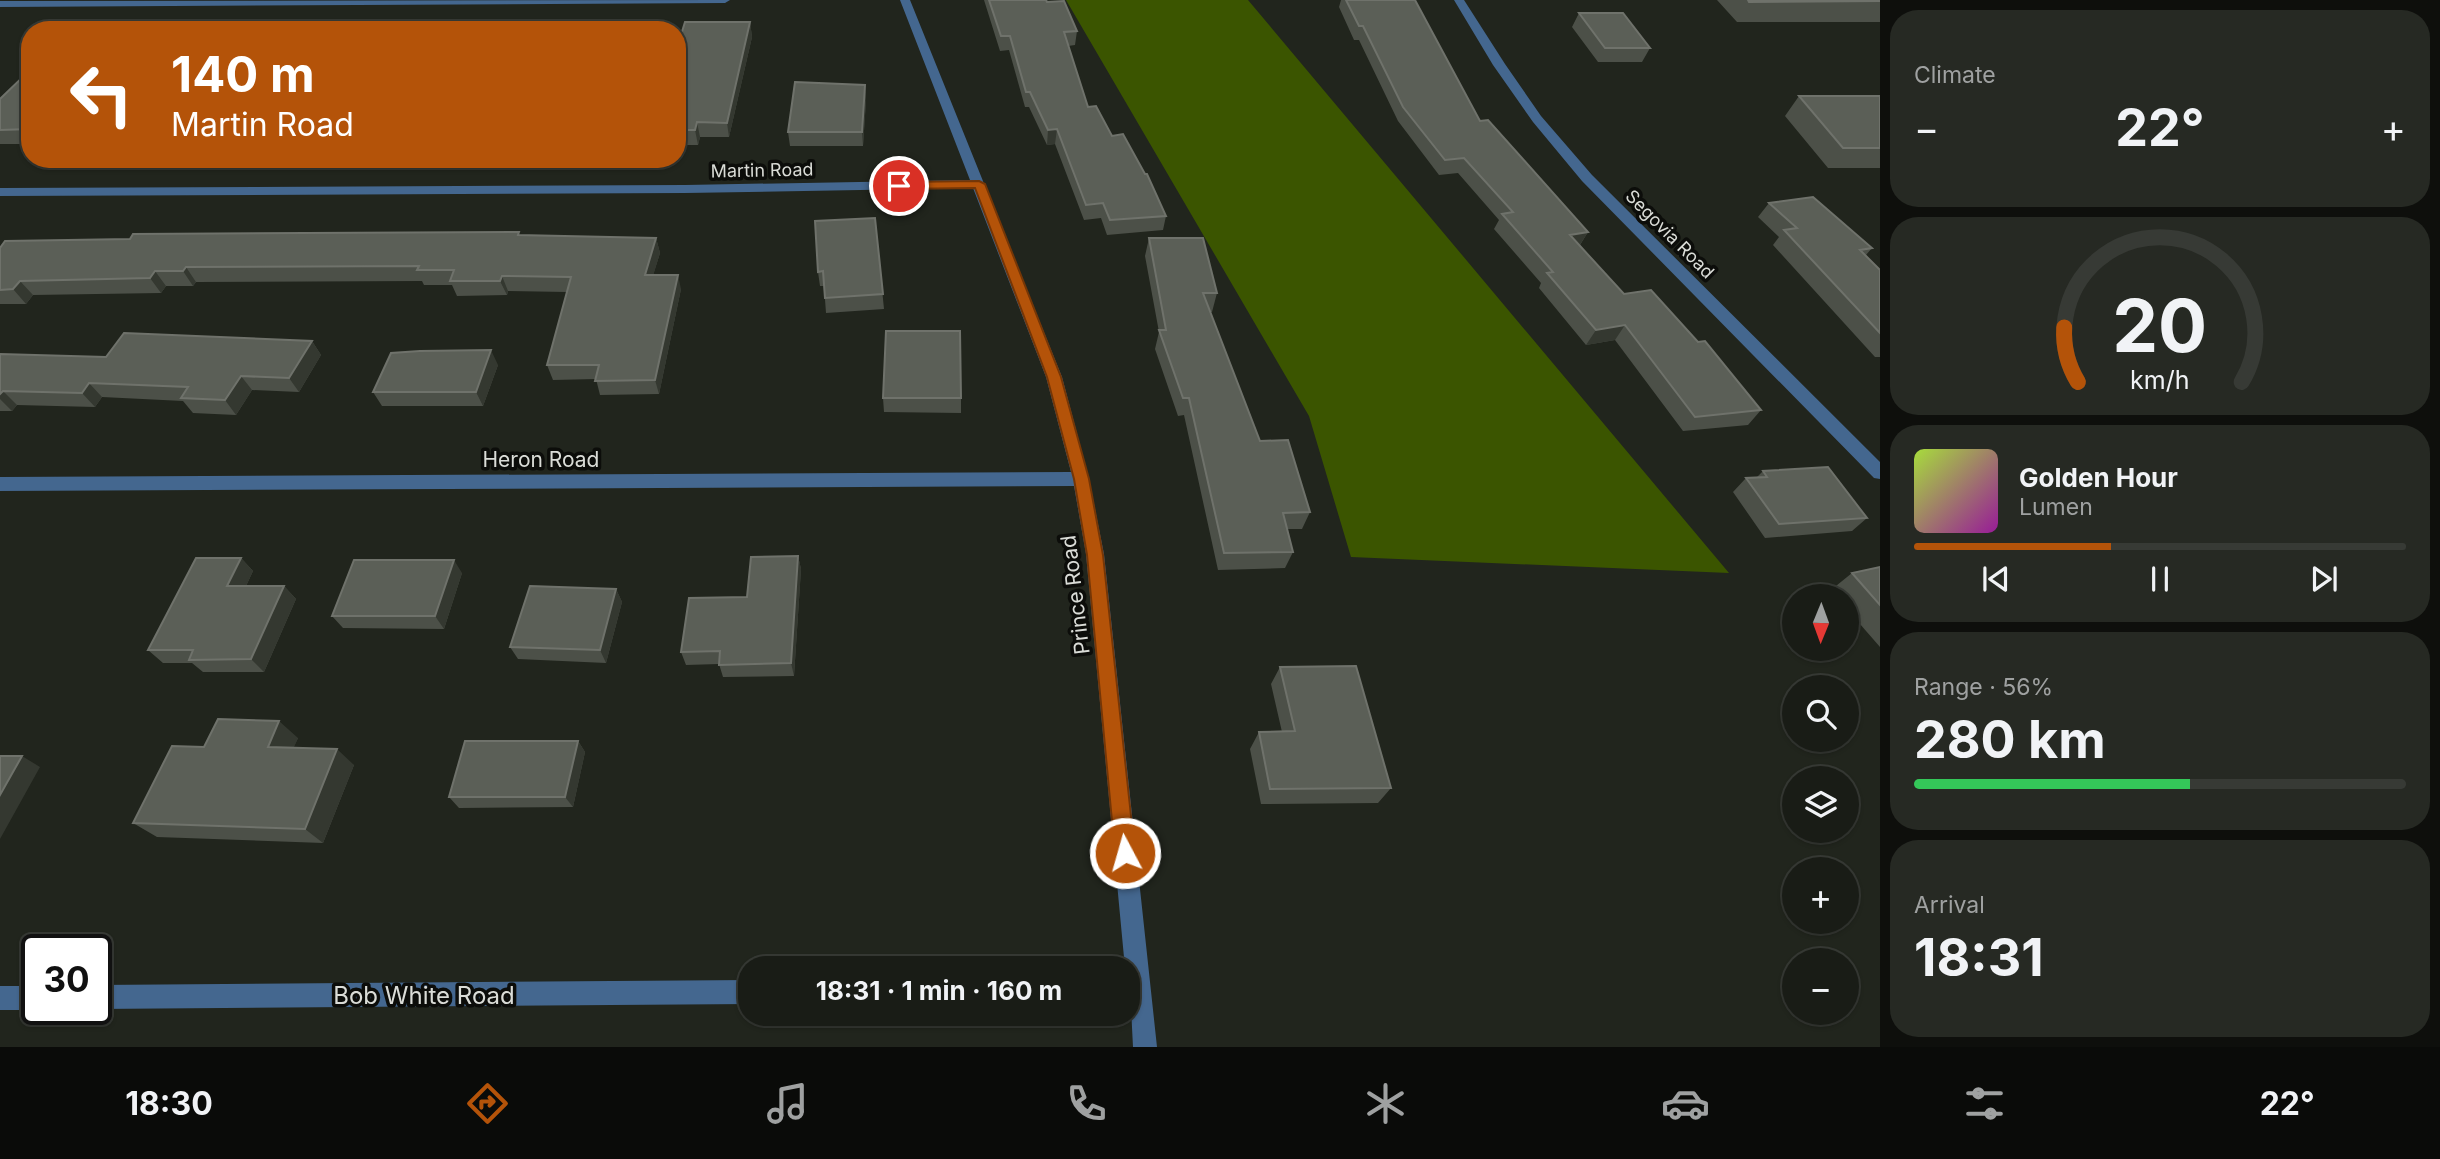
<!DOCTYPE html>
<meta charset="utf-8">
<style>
:root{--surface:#191c16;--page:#262923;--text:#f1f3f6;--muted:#9fa1a1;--line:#373a35;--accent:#b45309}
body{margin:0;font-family:Inter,sans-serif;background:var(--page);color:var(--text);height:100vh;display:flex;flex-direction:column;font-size:26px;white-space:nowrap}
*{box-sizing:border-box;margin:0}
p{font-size:23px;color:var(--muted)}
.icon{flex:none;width:38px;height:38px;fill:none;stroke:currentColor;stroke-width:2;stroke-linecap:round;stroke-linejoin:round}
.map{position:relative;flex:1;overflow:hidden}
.drawer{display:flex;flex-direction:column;gap:10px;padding:10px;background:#0e0f0c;width:560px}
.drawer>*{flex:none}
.top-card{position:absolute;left:21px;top:21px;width:665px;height:147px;border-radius:28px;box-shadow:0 2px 5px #0004,0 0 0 2px var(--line);background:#b45309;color:#fff;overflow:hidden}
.needle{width:46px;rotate:181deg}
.fabs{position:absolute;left:1782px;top:584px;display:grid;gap:14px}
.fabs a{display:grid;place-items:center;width:77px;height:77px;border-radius:50%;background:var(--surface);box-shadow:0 2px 5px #0004,0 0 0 2px var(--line);font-size:35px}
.speed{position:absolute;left:21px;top:934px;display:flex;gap:14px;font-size:35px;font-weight:700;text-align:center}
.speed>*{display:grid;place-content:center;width:91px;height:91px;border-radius:50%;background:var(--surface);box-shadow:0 2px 5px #0004,0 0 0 2px var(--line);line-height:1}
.speed .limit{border:4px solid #111;border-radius:10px;background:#fff;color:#111}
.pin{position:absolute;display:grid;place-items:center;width:60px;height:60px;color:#fff;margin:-30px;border:4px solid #fff;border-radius:50%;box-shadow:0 2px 7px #0007}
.me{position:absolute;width:77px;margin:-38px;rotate:354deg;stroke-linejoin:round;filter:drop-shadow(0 0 5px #0008)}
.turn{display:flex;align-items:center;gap:24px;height:147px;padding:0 35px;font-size:32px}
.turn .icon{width:91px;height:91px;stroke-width:2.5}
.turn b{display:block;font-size:49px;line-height:60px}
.big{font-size:52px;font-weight:700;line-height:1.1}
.drawer .card{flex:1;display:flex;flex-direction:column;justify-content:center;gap:10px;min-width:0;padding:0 24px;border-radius:28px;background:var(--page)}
.drawer .dial{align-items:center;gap:0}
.dial svg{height:182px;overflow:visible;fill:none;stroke:var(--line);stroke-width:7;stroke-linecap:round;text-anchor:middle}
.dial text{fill:var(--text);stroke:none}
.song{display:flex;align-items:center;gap:21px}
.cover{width:84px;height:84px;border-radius:10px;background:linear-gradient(135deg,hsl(80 70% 55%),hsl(300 70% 35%))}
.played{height:7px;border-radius:4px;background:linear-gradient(90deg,var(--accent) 40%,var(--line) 40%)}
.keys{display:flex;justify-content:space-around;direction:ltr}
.heat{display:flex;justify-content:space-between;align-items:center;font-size:38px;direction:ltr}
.charge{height:10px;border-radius:5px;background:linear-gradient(90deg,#34c759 56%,var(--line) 0)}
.trip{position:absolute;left:738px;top:956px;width:402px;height:70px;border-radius:28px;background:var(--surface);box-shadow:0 2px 5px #0004,0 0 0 2px var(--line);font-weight:700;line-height:70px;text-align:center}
.tabs{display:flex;height:112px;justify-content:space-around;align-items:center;background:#0a0b09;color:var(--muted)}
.tabs .icon{width:49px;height:49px}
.tabs .active{color:var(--accent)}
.tabs b{font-size:32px;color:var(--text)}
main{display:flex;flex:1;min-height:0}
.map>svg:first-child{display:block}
</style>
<main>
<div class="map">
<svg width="1880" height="1047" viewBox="0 0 1880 1047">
<rect width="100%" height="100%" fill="#21251d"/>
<path fill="#3b5500" d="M 1066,0 L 1248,0 L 1729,573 L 1351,557 L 1309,416 Z"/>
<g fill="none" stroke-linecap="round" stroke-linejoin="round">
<path fill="#44678f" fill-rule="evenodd" d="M 730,0 L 725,3 L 0,7 L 0,1 Z
M 900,0 L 910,0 L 1062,377 L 1089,479 L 1104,554 L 1157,1047 L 1133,1047 L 1129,968 L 1125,968 L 1086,554 L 1074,486 L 0,491 L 0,477 L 1071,472 L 1046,377 L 973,188 L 685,193 L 0,196 L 0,188 L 685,185 L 970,180 Z
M 1454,0 L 1464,0 L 1505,64 L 1541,116 L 1592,175 L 1880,462 L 1880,479 L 1874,478 L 1582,181 L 1533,122 L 1493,65 Z
M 751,980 L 751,1004 L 96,1009 L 96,985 Z
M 0,986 L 37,986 L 37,1010 L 0,1010 Z"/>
</g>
<path fill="#4c5048" d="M 984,0 L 1046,0 L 1077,31 L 1075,45 L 1068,46 L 1088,107 L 1112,136 L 1166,216 L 1163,230 L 1107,235 L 1101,218 L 1084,220 L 1055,144 L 1047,145 L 1029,107 L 1025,107 L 1009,50 L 1000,51 Z
M 1341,0 L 1415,0 L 1480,121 L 1588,232 L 1580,245 L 1624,294 L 1761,410 L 1748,425 L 1683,431 L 1615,340 L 1586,345 L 1539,288 L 1541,283 L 1494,229 L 1499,220 L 1458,173 L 1439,175 L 1398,121 L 1359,40 L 1354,40 L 1339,7 Z
M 1717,0 L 1880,0 L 1880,22 L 1737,22 Z
M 1579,13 L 1650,48 L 1642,62 L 1598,62 L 1572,27 Z
M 750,22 L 752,37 L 729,137 L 700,137 L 698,145 L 677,145 L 677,48 Z
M 30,70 L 30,144 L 0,144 L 0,99 Z
M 865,85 L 866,100 L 863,146 L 790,146 L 788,132 Z
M 1799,96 L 1880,96 L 1880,168 L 1828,168 L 1785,116 Z
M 1769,203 L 1872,248 L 1866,255 L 1880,270 L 1880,357 L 1875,357 L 1773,245 L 1779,237 L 1758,217 Z
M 875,218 L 884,309 L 826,313 L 824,286 L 820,286 L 818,272 Z
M 520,235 L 656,238 L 660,253 L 653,275 L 681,289 L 659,394 L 600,395 L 596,379 L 553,380 L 547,365 L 567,292 L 508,291 L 507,295 L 457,296 L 452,285 L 424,285 L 422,281 L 196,282 L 193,286 L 166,286 L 161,293 L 33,295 L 26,304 L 0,304 L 0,248 Z
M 1149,238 L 1217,293 L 1212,312 L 1210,312 L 1260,441 L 1310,512 L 1302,529 L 1287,529 L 1293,552 L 1285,568 L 1218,570 L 1184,415 L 1178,416 L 1155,349 L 1159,332 L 1145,256 Z
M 312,341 L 321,355 L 299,392 L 252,390 L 236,415 L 193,413 L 183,401 L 102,397 L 95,407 L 17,405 L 12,411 L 0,411 L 0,354 L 106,357 Z
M 498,365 L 483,406 L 382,406 L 373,392 Z
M 883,398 L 961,398 L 961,413 L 884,412 Z
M 1763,471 L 1867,518 L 1852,531 L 1765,538 L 1733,492 L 1746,478 L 1757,477 Z
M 798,556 L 801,569 L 794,676 L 723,677 L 719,664 L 686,665 L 681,652 Z
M 241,558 L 253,571 L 246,586 L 284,586 L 296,599 L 264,672 L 203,672 L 192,663 L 163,663 L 148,650 Z
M 1880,567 L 1880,647 L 1846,608 L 1846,597 L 1837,597 L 1831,590 L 1852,573 Z
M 462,573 L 444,629 L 343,628 L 332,616 Z
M 616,589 L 622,602 L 606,663 L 518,659 L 510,647 Z
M 1280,667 L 1391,788 L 1378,803 L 1261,804 L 1250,749 L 1259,732 L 1282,732 L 1271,684 Z
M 298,738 L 293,748 L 354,765 L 323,843 L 157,837 L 133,823 L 204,747 Z
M 578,741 L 585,752 L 573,807 L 459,808 L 449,797 Z"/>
<path fill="#343830" d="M 569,21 L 572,30 L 566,30 Z
M 750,22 L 752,37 L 729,137 L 727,123 Z
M 865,85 L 866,100 L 863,146 L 862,132 Z
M 697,122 L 700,137 L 698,145 L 695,130 Z
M 1057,129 L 1055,144 L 1047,145 L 1048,130 Z
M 1588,232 L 1579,246 L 1570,235 Z
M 656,238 L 660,253 L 649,289 L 645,275 Z
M 186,267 L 196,282 L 193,286 L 183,271 Z
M 155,271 L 166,286 L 161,293 L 150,278 Z
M 678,275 L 681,289 L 659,394 L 655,380 Z
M 502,276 L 508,291 L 507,295 L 500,281 Z
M 20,281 L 33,295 L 26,304 L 13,289 Z
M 1625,325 L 1615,340 L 1586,345 L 1596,330 Z
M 312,341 L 321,355 L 299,392 L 289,378 Z
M 491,350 L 498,365 L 483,406 L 476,392 Z
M 241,376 L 252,390 L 236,415 L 225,400 Z
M 89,383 L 102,397 L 95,407 L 82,393 Z
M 3,391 L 17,405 L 12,411 L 0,399 L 0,394 Z
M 798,556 L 801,569 L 794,676 L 791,663 Z
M 241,558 L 253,571 L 240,599 L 227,586 Z
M 454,560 L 462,573 L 444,629 L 435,616 Z
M 284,586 L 296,599 L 264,672 L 251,659 Z
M 616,589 L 622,602 L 606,663 L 600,650 Z
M 279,721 L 298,738 L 287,763 L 268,747 Z
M 578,741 L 585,752 L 573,807 L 565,797 Z
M 337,749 L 354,765 L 323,843 L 305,829 Z
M 22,756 L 40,767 L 0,839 L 0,795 Z"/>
<path fill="#5b5f57" stroke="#6f726b" stroke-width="2" d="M 989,0 L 1046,0 L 1047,2 L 1064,1 L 1077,31 L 1064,32 L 1088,107 L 1096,106 L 1112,136 L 1123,134 L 1145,174 L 1147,174 L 1166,216 L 1110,220 L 1103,203 L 1086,205 L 1057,129 L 1048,130 L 1030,92 L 1026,92 L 1010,36 L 1001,36 Z
M 1346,0 L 1415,0 L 1480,121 L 1488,120 L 1588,232 L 1570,235 L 1624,294 L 1651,290 L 1698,342 L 1705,341 L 1761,410 L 1695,417 L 1625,325 L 1596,330 L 1547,273 L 1553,272 L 1502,214 L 1513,212 L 1464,158 L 1445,160 L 1403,107 L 1363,26 L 1359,26 Z
M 1748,0 L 1880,0 L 1880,1 L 1749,2 Z
M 1579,13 L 1623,13 L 1650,48 L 1605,48 Z
M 501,21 L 569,21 L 566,30 L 403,30 L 406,25 L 499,25 Z
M 685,22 L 750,22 L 727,123 L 697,122 L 695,130 L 677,130 L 677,48 Z
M 76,26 L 141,27 L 139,30 L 72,30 Z
M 30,70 L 30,129 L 0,130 L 0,99 Z
M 795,82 L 865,85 L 862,132 L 788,132 Z
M 1799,96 L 1880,96 L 1880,148 L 1843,148 Z
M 1813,197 L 1872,248 L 1860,250 L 1880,270 L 1880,333 L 1784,230 L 1797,228 L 1769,203 Z
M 875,218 L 883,294 L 825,298 L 823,271 L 818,272 L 815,221 Z
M 519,232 L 518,235 L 656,238 L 645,275 L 678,275 L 655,380 L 595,381 L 599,365 L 547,365 L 571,277 L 502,276 L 500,281 L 450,281 L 454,270 L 417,270 L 419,266 L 186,267 L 183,271 L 155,271 L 150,278 L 20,281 L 13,289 L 0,290 L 0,248 L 5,241 L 130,239 L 133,234 Z
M 1149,238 L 1203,238 L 1217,293 L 1203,293 L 1260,441 L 1288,440 L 1310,512 L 1283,513 L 1293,552 L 1224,553 L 1189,398 L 1183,398 L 1159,330 L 1166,330 Z
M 886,331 L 960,331 L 961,398 L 883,398 Z
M 124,333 L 312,341 L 289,378 L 241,376 L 225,400 L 181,398 L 188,387 L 89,383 L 82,393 L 3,391 L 0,394 L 0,354 L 106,357 Z
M 491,350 L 476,392 L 373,392 L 391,353 L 420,351 Z
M 1828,467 L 1867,518 L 1779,524 L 1746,478 L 1767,477 L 1763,471 Z
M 798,556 L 791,663 L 719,665 L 720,651 L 681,652 L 689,598 L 747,597 L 751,557 Z
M 196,558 L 241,558 L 227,586 L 284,586 L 251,659 L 189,660 L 193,650 L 148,650 Z
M 354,560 L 454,560 L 435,616 L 332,616 Z
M 1880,567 L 1880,605 L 1852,573 Z
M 530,586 L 616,589 L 600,650 L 510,647 Z
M 1356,666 L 1391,788 L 1270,789 L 1259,732 L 1295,731 L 1280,667 Z
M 218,719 L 279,721 L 268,747 L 337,749 L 305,829 L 133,823 L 172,746 L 204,747 Z
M 465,741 L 578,741 L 565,797 L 449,797 Z
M 0,756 L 22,756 L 0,795 Z"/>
<path fill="#b45309" stroke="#753606" stroke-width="2" d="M 979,181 L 985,184 L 1061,377 L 1089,479 L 1103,555 L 1135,853 L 1132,860 L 1125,863 L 1118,860 L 1115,853 L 1087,555 L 1074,479 L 1047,377 L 975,188 L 899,189 L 893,186 L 899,182 Z"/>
<g text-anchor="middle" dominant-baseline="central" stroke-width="7" stroke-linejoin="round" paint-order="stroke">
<g font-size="18" fill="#dadcd7" stroke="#0c0d0a">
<text transform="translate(762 170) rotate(-1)">Martin Road</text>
<text transform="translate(1670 234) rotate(45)">Segovia Road</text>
</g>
<g font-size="21" fill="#dadcd7" stroke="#0c0d0a">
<text x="541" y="459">Heron Road</text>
<text transform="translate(1075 595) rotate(-97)">Prince Road</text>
</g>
<g font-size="24" fill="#dadcd7" stroke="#0c0d0a">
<text x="424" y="995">Bob White Road</text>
</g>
</g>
</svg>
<div class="fabs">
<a><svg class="needle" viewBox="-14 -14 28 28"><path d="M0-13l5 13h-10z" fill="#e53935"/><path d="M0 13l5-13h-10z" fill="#9fa1a1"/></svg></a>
<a><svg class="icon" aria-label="search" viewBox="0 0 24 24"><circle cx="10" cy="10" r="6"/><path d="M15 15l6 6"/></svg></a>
<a><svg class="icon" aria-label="layers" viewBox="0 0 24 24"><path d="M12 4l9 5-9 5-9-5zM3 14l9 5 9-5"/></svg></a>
<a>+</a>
<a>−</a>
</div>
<div class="speed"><div class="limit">30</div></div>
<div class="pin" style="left:899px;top:186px;background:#d93025"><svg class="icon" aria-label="arrive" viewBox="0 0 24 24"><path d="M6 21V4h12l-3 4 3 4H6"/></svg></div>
<svg class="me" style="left:1125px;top:853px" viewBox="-20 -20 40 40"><circle r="17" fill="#b45309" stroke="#fff" stroke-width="3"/><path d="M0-11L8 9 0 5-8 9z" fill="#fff"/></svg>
<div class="trip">18:31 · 1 min · 160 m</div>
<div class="top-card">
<div class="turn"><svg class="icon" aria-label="left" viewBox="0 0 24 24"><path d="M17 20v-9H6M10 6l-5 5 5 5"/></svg><div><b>140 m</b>Martin Road</div></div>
</div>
</div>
<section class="drawer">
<div class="card"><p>Climate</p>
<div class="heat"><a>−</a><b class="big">22°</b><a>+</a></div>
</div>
<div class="card dial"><svg viewBox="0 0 100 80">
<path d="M14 69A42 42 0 1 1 86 69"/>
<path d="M14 69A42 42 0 0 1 8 45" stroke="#b45309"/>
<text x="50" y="56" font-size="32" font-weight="700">20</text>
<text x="50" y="72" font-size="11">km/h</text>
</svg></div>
<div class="card">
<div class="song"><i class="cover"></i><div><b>Golden Hour</b><p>Lumen</p></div></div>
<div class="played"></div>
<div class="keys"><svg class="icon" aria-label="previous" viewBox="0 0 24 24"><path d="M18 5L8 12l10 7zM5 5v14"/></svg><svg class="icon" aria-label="pause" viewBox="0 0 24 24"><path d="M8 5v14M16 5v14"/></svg><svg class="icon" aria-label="next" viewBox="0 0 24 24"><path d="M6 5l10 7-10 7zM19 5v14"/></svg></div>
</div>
<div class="card"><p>Range · 56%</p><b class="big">280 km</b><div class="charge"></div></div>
<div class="card"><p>Arrival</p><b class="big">18:31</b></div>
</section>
</main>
<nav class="tabs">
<b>18:30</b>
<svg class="icon active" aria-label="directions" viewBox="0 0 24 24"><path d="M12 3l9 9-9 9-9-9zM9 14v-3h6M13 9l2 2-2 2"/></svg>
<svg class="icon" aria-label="music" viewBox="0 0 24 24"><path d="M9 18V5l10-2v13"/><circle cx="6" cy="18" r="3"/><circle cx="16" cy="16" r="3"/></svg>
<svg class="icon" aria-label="phone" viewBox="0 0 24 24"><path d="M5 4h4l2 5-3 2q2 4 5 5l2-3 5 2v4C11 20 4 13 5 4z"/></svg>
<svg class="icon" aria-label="climate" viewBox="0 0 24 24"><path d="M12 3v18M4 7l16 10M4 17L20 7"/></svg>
<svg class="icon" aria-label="car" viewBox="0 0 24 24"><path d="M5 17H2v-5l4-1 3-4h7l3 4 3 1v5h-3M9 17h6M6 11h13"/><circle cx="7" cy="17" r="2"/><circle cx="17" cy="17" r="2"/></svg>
<svg class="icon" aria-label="filters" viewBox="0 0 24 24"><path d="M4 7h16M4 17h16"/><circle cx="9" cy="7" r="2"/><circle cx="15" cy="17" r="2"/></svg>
<b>22°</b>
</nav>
